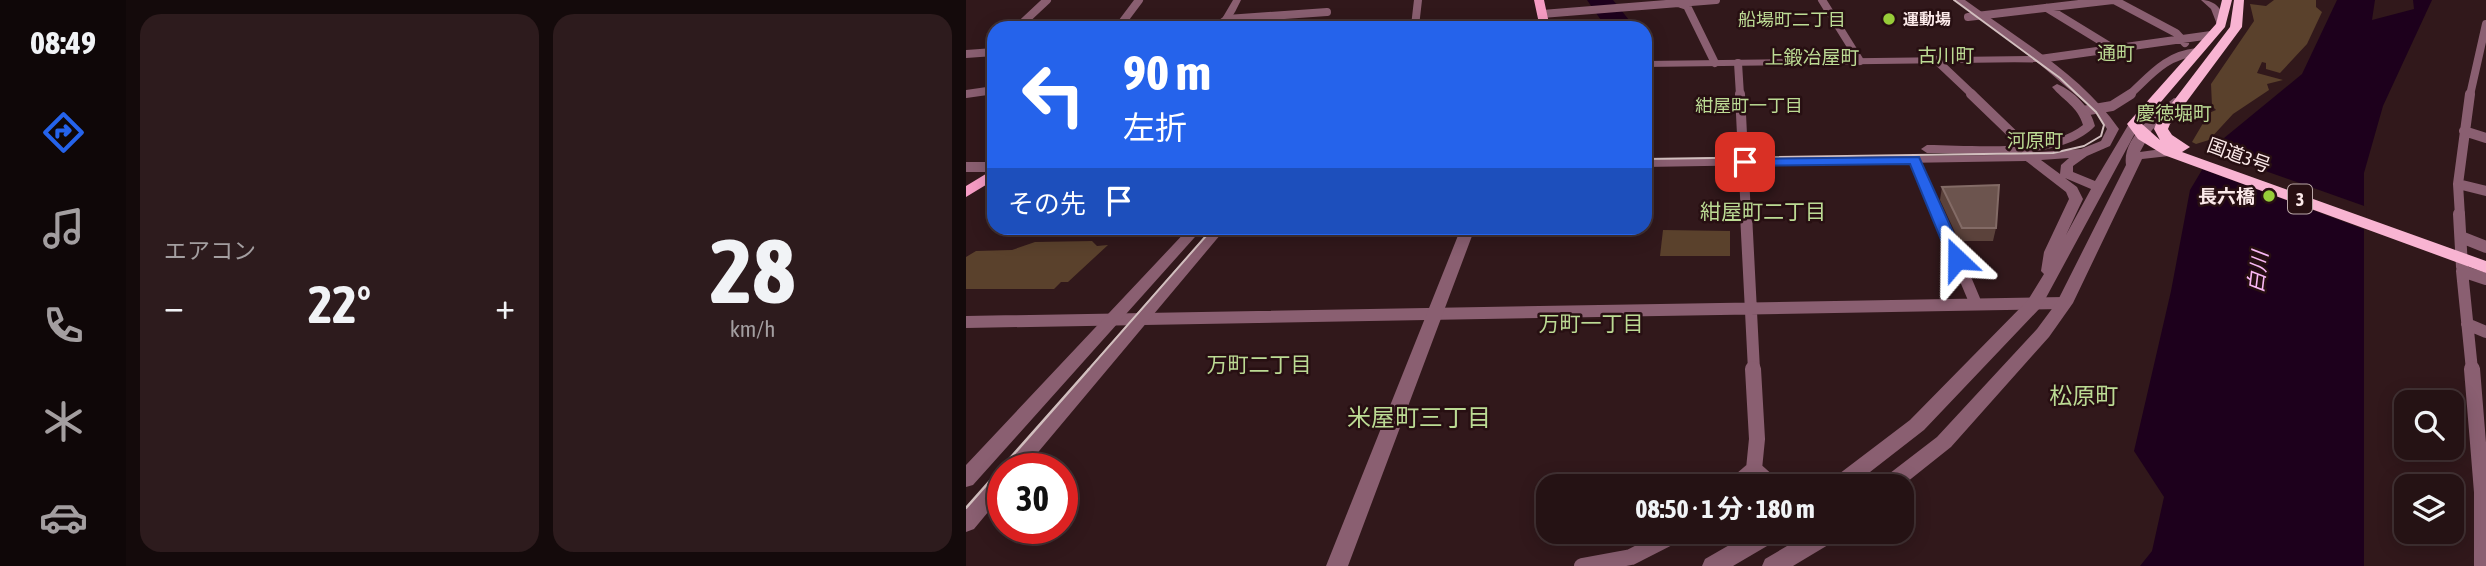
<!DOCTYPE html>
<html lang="ja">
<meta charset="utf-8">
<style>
:root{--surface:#251214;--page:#2d1b1d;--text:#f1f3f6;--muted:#a39ea0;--line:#423234;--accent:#2563eb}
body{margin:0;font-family:"Asap Condensed","Noto Sans JP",sans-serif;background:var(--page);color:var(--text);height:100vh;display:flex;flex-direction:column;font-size:26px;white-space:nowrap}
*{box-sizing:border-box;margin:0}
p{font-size:23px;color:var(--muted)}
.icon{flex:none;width:38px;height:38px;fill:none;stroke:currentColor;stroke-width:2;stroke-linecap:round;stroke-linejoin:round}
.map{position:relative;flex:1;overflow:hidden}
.drawer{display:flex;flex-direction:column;gap:14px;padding:14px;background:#140a0b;width:840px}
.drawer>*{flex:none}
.top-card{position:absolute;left:21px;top:21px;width:665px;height:214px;border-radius:21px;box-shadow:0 4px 18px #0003,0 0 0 2px var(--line);background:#2563eb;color:#fff;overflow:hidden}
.controls{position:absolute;left:1428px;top:390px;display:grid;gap:14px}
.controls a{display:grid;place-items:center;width:70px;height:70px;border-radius:14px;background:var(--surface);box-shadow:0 4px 18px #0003,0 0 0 2px var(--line);font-size:35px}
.speed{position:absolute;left:21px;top:453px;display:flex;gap:14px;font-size:35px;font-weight:700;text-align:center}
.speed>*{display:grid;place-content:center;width:91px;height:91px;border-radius:50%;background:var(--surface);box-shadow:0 4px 18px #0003,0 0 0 2px var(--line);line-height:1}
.speed .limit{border:10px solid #d22;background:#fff;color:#111}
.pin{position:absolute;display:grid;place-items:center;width:60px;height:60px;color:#fff;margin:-30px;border-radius:14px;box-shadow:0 4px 10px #0006}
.me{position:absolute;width:77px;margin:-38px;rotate:337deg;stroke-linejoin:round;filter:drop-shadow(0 0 5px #0008)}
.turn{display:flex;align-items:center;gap:24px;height:147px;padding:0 21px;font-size:32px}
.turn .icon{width:91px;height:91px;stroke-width:2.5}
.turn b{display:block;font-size:49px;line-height:60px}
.then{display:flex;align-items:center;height:66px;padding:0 21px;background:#0003;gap:14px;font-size:26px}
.big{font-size:52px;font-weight:700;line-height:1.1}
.drawer .widget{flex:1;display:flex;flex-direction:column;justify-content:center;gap:10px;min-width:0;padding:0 24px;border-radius:21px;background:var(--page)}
.drawer .dial{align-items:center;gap:0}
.dial b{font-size:91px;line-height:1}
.heat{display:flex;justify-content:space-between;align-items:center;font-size:38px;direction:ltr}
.drawer .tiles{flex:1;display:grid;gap:14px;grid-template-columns:repeat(2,1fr)}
.trip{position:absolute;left:570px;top:474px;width:378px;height:70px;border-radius:21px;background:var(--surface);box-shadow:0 4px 18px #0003,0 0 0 2px var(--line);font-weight:700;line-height:70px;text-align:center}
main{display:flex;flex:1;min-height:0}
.dock{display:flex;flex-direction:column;width:126px;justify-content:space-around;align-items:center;background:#0f0708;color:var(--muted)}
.dock .icon{width:49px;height:49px}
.dock .selected{color:var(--accent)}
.dock b{font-size:32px;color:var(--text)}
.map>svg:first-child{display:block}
</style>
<main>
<nav class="dock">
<b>08:49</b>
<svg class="icon selected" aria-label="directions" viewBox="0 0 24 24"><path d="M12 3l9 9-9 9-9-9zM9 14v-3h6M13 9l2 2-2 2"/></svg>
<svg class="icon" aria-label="music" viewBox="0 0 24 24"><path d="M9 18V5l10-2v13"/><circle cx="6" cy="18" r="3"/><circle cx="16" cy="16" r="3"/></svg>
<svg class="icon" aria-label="phone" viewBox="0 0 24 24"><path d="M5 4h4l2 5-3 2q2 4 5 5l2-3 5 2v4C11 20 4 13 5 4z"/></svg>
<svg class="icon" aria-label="climate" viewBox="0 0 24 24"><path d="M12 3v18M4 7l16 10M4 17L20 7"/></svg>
<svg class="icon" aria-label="car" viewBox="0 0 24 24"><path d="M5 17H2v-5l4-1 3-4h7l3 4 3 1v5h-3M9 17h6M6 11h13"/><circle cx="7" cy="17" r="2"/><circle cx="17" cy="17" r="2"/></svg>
</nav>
<section class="drawer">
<div class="tiles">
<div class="widget"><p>エアコン</p>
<div class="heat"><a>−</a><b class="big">22°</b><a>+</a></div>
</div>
<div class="widget dial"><b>28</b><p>km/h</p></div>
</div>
</section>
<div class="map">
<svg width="1520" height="566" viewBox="0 0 1520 566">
<rect width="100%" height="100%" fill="#31181b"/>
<path fill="#5a412c" d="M 1308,0 L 1350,0 L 1350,7 L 1356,12 L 1341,44 L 1314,73 L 1300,69 L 1300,63 L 1296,62 L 1291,73 L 1317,80 L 1301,84 L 1303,90 L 1267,114 L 1243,140 L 1230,144 L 1226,142 L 1243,113 L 1250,110 L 1246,106 L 1245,84 L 1288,21 L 1284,4 L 1300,6 Z
M 697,230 L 764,231 L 764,256 L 694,256 Z
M 126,241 L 131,246 L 142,245 L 102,282 L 95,282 L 88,289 L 0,289 L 0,257 L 10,251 L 46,250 L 69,242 Z"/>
<path fill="#1d001c" d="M 621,0 L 647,0 L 663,20 L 658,28 L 636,28 L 637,23 Z
M 1371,0 L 1409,0 L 1406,20 L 1448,9 L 1447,0 L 1466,0 L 1417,106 L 1398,173 L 1398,566 L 1174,566 L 1186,551 L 1198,497 L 1168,451 L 1205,291 L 1224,190 L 1252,143 L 1336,74 Z"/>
<path fill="#31181b" d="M 1243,151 L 1401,207 L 1400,230 L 1233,168 Z"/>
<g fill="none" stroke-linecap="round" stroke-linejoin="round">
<path stroke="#8a5f71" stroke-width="8" d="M 856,0 L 894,61
M 1148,0 L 1210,33 L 1219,43
M 712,3 L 721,6 L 749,63
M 1081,8 L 1148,49
M 576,14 L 750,0
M 1002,17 L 1147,0
M 261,19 L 361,12
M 449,26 L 452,0
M 250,27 L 407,25
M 51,28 L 81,0
M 152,28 L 173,0
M 191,28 L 256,23
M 0,54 L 28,52
M 1074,59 L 1245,35
M 970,60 L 1007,95
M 772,63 L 774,95
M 0,94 L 28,90
M 1163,95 C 1185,75 1200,55 1231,52
M 1504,95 L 1520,24"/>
<path stroke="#8a5f71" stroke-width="10" d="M 774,94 L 780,216
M 1005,94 L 1059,146 L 1063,157
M 1117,111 L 1146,106 L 1165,94
M 1498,131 L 1520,138
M 949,160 L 973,216
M 0,167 L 28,167
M 1492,184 L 1520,191
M 1494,216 L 1492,184 L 1504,94"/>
<path stroke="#8a5f71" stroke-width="12" d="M 780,214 L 788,370
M 972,214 L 1010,304
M 1493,214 L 1496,267
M 1495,237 L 1520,247
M 0,322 L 1099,303
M 1501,324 L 1520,332
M 1506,370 L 1496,271 L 1520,279"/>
<path stroke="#8a5f71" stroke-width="16" d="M 1506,369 L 1516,492 L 1516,566
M 788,469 L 807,486
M 768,486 L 788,469 L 791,439 L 787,369
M 616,566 L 665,557 L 714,532"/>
<path fill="#8a5f71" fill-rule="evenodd" d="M 267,0 L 275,0 C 267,16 263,28 243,28 L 257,17 Z
M 989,0 L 999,0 C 1052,39 1115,74 1153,129 L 1144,146 L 1121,156 L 1107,166 L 1107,172 L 1129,181 L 1164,122 L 1172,122 L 1174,124 L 1075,307 L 958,430 L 886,486 L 862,486 L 865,480 L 944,420 L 1062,300 L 1078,274 L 1075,271 L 1078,252 L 1103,199 L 1100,192 L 1060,161 L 679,167 L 679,159 L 1030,155 L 1115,149 L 1135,141 L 1141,129 L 1130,112 L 1071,62 L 679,67 L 679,61 L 1063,56 ZM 1103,158 L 1095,165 L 1094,174 L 1075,160 ZM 1099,178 L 1125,189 L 1100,235 L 1117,199 L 1111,187 Z
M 1235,0 C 1251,0 1259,12 1258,27 L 1252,27 L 1245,9 Z
M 407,22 L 580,24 L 585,27 L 404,27 L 404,23 Z
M 1091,84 C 1108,91 1125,108 1129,126 C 1096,162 1007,153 961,153 L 955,149 L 961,145 C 1007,145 1079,154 1117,125 C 1112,107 1097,100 1086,87 Z
M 1208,98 L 1218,100 L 1186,130 L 1174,152 L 1203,148 L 1209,152 L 1203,156 L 1176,159 L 1107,303 L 1083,337 L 985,447 L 936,486 L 912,486 L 915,480 L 971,437 L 1071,329 L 1091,302 L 1160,165 C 1156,138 1189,113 1208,98 Z
M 223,228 L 237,228 L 7,485 L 0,487 L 0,465 Z
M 246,228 L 260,228 L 58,469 L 37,471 L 39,463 Z
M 495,228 L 509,228 L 382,566 L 360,566 Z
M 37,471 L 37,494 L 8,529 L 0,532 L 0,508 L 30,473 Z
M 786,532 L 816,532 L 813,539 L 767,566 L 736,566 L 739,559 Z
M 845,532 L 875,532 L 872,539 L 827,566 L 796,566 L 799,559 Z"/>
<path fill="#f69cc4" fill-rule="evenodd" d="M 568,0 L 578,0 L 584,28 L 574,28 Z
M 28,169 L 28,180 L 0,197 L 0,186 Z"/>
<path fill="#f8b4d2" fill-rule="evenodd" d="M 1256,0 L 1266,0 L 1259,27 L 1176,124 L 1194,140 L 1188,129 L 1190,124 L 1264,27 L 1268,0 L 1278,0 L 1276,27 L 1204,124 L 1202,129 L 1206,135 L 1224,147 L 1216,152 L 1520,261 L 1520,273 L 1198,155 L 1172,139 L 1161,124 L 1250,24 Z"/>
<path stroke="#d2bfbf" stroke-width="2" d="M 679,159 L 1087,153 L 1118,146 L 1135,136 L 1138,125 L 1130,112 L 1094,78 L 988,0
M 122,370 L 247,228"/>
<path stroke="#d2bfbf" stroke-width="2.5" d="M 0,508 L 123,369"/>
</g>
<path fill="#5b423b" d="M 976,187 L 1030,228 L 1027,241 L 993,241 L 974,200 Z"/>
<path fill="#6c544e" stroke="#836b66" stroke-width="2" d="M 1033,185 L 1030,228 L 996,228 L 976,187 Z"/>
<path fill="#2563eb" stroke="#184099" stroke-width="2" d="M 953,157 L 999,259 L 996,262 L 991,263 L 983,259 L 944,164 L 779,166 L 773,162 L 779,159 Z"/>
<g fill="#97cc39" stroke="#270f12" stroke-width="2.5">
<circle cx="923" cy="19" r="7"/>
<circle cx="1303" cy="196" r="7"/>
</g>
<g text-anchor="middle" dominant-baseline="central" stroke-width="5" stroke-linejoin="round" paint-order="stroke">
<g font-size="16" font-weight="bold" fill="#fbe9e9" stroke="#270f12" text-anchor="start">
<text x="937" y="19">運動場</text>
</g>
<g font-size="18" fill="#bcdb94" stroke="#270f12">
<text x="826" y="19">船場町二丁目</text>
<text x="783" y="105">紺屋町一丁目</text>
</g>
<rect fill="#270f12" stroke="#bba8a8" stroke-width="2" x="1322" y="184.5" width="24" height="29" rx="5"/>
<g font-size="18" font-weight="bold" fill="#fbe9e9">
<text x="1334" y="199">3</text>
</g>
<g font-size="19" fill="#bcdb94" stroke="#270f12">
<text x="1150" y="53">通町</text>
<text x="980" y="55">古川町</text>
<text x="846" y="57">上鍛冶屋町</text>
<text x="1208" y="113">慶徳堀町</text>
<text x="1069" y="140">河原町</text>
</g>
<g font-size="19" fill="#fbe9e9" stroke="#270f12">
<text transform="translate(1273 155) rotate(20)">国道3号</text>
</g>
<g font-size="19" font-weight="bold" fill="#fbe9e9" stroke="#270f12" text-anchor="end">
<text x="1289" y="196">長六橋</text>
</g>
<g font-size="21" fill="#bcdb94" stroke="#270f12">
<text x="797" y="211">紺屋町二丁目</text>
<text x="625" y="323">万町一丁目</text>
<text x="293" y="364">万町二丁目</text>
</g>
<g font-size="21" font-style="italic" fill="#f8b7f3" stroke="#270f12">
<text transform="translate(1291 272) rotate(-83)">白川</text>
</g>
<g font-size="23" fill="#bcdb94" stroke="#270f12">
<text x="1118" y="396">松原町</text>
</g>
<g font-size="24" fill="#bcdb94" stroke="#270f12">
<text x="453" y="417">米屋町三丁目</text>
</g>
</g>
</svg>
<div class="controls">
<a><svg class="icon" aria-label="search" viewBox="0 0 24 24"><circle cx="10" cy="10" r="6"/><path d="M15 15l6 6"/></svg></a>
<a><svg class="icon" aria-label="layers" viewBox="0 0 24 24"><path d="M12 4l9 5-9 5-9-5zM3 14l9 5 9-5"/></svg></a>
</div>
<div class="speed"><div class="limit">30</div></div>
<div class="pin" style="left:779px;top:162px;background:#d93025"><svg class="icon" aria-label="arrive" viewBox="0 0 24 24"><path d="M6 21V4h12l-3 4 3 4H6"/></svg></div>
<svg class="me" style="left:991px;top:259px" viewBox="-20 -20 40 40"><path d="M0-17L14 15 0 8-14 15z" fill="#2563eb" stroke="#fff" stroke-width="4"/></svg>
<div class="trip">08:50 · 1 分 · 180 m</div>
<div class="top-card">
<div class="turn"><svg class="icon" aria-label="left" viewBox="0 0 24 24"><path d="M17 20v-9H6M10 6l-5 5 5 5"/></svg><div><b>90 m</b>左折</div></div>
<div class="then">その先<svg class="icon" aria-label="arrive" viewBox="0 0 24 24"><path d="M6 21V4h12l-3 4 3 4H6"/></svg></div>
</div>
</div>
</main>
